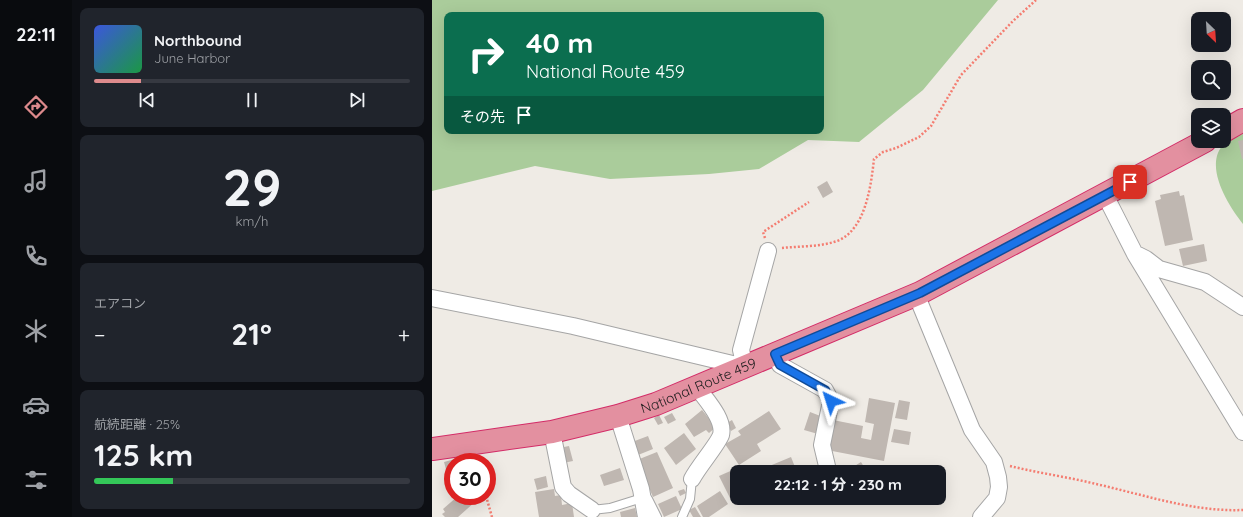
<!DOCTYPE html>
<html lang="ja">
<meta charset="utf-8">
<style>
:root{--surface:#171b24;--page:#20242c;--text:#f1f3f6;--muted:#9ea1a6;--line:#363941;--accent:#dd8a8c}
body{margin:0;font-family:Quicksand,"Noto Sans JP",sans-serif;background:var(--page);color:var(--text);height:100vh;display:flex;flex-direction:column;font-size:15px;white-space:nowrap}
*{box-sizing:border-box;margin:0}
p{font-size:13px;color:var(--muted)}
.icon{flex:none;width:22px;height:22px;fill:none;stroke:currentColor;stroke-width:2;stroke-linecap:round;stroke-linejoin:round}
.map{position:relative;flex:1;overflow:hidden}
.drawer{display:flex;flex-direction:column;gap:8px;padding:8px;background:#0d0f14;width:360px}
.drawer>*{flex:none}
.hud{position:absolute;left:12px;top:12px;width:380px;height:122px;border-radius:8px;box-shadow:0 4px 16px #0002;background:#0b6e4f;color:#fff;overflow:hidden}
.needle{width:26px;rotate:155deg}
.tools{position:absolute;left:759px;top:12px;display:grid;gap:8px}
.tools a{display:grid;place-items:center;width:40px;height:40px;border-radius:8px;background:var(--surface);box-shadow:0 4px 16px #0002;font-size:20px}
.speed{position:absolute;left:12px;top:453px;display:flex;gap:8px;font-size:20px;font-weight:700;text-align:center}
.speed>*{display:grid;place-content:center;width:52px;height:52px;border-radius:50%;background:var(--surface);box-shadow:0 4px 16px #0002;line-height:1}
.speed .limit{border:6px solid #d22;background:#fff;color:#111}
.pin{position:absolute;display:grid;place-items:center;width:34px;height:34px;color:#fff;margin:-17px;border-radius:8px;box-shadow:0 2px 6px #0006}
.me{position:absolute;width:44px;margin:-22px;rotate:319deg;stroke-linejoin:round;filter:drop-shadow(0 0 3px #0008)}
.turn{display:flex;align-items:center;gap:14px;height:84px;padding:0 16px;font-size:18px}
.turn .icon{width:52px;height:52px;stroke-width:2.5}
.turn b{display:block;font-size:28px;line-height:34px}
.then{display:flex;align-items:center;height:38px;padding:0 16px;background:#0003;gap:8px;font-size:15px}
.big{font-size:30px;font-weight:700;line-height:1.1}
.drawer .tile{flex:1;display:flex;flex-direction:column;justify-content:center;gap:6px;min-width:0;padding:0 14px;border-radius:8px;background:var(--page)}
.drawer .dial{align-items:center;gap:0}
.dial b{font-size:52px;line-height:1}
.song{display:flex;align-items:center;gap:12px}
.cover{width:48px;height:48px;border-radius:6px;background:linear-gradient(135deg,hsl(230 70% 55%),hsl(140 70% 35%))}
.played{height:4px;border-radius:2px;background:linear-gradient(90deg,var(--accent) 15%,var(--line) 15%)}
.keys{display:flex;justify-content:space-around;direction:ltr}
.heat{display:flex;justify-content:space-between;align-items:center;font-size:22px;direction:ltr}
.charge{height:6px;border-radius:3px;background:linear-gradient(90deg,#34c759 25%,var(--line) 0)}
.trip{position:absolute;left:298px;top:465px;width:216px;height:40px;border-radius:8px;background:var(--surface);box-shadow:0 4px 16px #0002;font-weight:700;line-height:40px;text-align:center}
main{display:flex;flex:1;min-height:0}
.dock{display:flex;flex-direction:column;width:72px;justify-content:space-around;align-items:center;background:#090b0e;color:var(--muted)}
.dock .icon{width:28px;height:28px}
.dock .current{color:var(--accent)}
.dock b{font-size:18px;color:var(--text)}
.map>svg:first-child{display:block}
</style>
<main>
<nav class="dock">
<b>22:11</b>
<svg class="icon current" aria-label="directions" viewBox="0 0 24 24"><path d="M12 3l9 9-9 9-9-9zM9 14v-3h6M13 9l2 2-2 2"/></svg>
<svg class="icon" aria-label="music" viewBox="0 0 24 24"><path d="M9 18V5l10-2v13"/><circle cx="6" cy="18" r="3"/><circle cx="16" cy="16" r="3"/></svg>
<svg class="icon" aria-label="phone" viewBox="0 0 24 24"><path d="M5 4h4l2 5-3 2q2 4 5 5l2-3 5 2v4C11 20 4 13 5 4z"/></svg>
<svg class="icon" aria-label="climate" viewBox="0 0 24 24"><path d="M12 3v18M4 7l16 10M4 17L20 7"/></svg>
<svg class="icon" aria-label="car" viewBox="0 0 24 24"><path d="M5 17H2v-5l4-1 3-4h7l3 4 3 1v5h-3M9 17h6M6 11h13"/><circle cx="7" cy="17" r="2"/><circle cx="17" cy="17" r="2"/></svg>
<svg class="icon" aria-label="filters" viewBox="0 0 24 24"><path d="M4 7h16M4 17h16"/><circle cx="9" cy="7" r="2"/><circle cx="15" cy="17" r="2"/></svg>
</nav>
<section class="drawer">
<div class="tile">
<div class="song"><i class="cover"></i><div><b>Northbound</b><p>June Harbor</p></div></div>
<div class="played"></div>
<div class="keys"><svg class="icon" aria-label="previous" viewBox="0 0 24 24"><path d="M18 5L8 12l10 7zM5 5v14"/></svg><svg class="icon" aria-label="pause" viewBox="0 0 24 24"><path d="M8 5v14M16 5v14"/></svg><svg class="icon" aria-label="next" viewBox="0 0 24 24"><path d="M6 5l10 7-10 7zM19 5v14"/></svg></div>
</div>
<div class="tile dial"><b>29</b><p>km/h</p></div>
<div class="tile"><p>エアコン</p>
<div class="heat"><a>−</a><b class="big">21°</b><a>+</a></div>
</div>
<div class="tile"><p>航続距離 · 25%</p><b class="big">125 km</b><div class="charge"></div></div>
</section>
<div class="map">
<svg width="811" height="517" viewBox="0 0 811 517">
<rect width="100%" height="100%" fill="#efebe5"/>
<path fill="#aacc9b" fill-rule="evenodd" d="M 0,0 L 566,0 L 491,90 L 427,142 L 376,140 L 327,169 L 277,174 L 178,179 L 103,166 L 0,191 ZM 15,15 L 389,15 L 389,131 L 15,131 Z
M 811,131 L 811,224 C 796,205 770,164 793,143 C 798,138 805,135 811,131 Z"/>
<path fill="#bfb7b1" d="M 811,140 L 811,159 L 810,159 L 806,141 Z
M 395,181 L 401,192 L 391,198 L 385,187 Z
M 747,191 L 748,196 L 752,195 L 761,240 L 733,246 L 723,201 L 729,199 L 728,195 Z
M 772,244 L 775,261 L 751,266 L 747,249 Z
M 437,398 L 463,403 L 452,461 L 395,450 L 401,420 L 431,426 L 429,438 L 439,440 L 442,424 L 433,422 Z
M 467,400 L 478,402 L 475,420 L 463,418 Z
M 270,410 L 284,427 L 277,433 L 274,430 L 262,437 L 253,424 Z
M 337,411 L 349,429 L 325,444 L 329,451 L 307,465 L 293,444 L 309,435 L 306,431 Z
M 378,412 L 391,417 L 386,434 L 372,430 Z
M 240,413 L 244,420 L 236,424 L 232,417 Z
M 227,415 L 231,423 L 226,425 L 222,418 Z
M 300,420 L 304,428 L 299,431 L 295,423 Z
M 462,429 L 479,432 L 477,445 L 459,442 Z
M 252,433 L 264,449 L 244,465 L 232,448 Z
M 216,436 L 221,449 L 206,455 L 200,442 Z
M 137,446 L 141,461 L 131,463 L 127,448 Z
M 225,452 L 241,488 L 221,497 L 205,460 Z
M 359,457 L 365,472 L 337,472 L 335,467 Z
M 23,459 L 23,462 L 21,462 L 21,472 L 15,473 L 12,462 Z
M 429,462 L 435,472 L 413,472 Z
M 188,468 L 192,480 L 172,486 L 168,475 Z
M 303,469 L 305,473 L 305,495 L 298,498 L 287,476 Z
M 114,476 L 116,487 L 105,490 L 102,479 Z
M 122,489 L 123,496 L 129,495 L 130,505 L 140,503 L 142,517 L 107,517 L 103,492 Z
M 252,489 L 254,493 L 248,496 L 246,491 Z
M 288,491 L 296,504 L 277,517 L 271,517 L 265,506 Z
M 26,496 L 40,496 L 44,501 L 26,517 L 13,517 L 10,514 L 13,512 L 11,509 Z
M 244,496 L 250,509 L 232,517 L 226,504 Z
M 263,507 L 269,517 L 261,517 L 257,510 Z
M 203,508 L 205,517 L 189,517 L 188,512 Z"/>
<g fill="none" stroke-linecap="round" stroke-linejoin="round">
<defs>
<path id="lane" d="M 216,499 L 225,517
M 160,510 L 178,508 L 210,498
M 250,517 L 258,499 L 260,479"/>
<path id="street" d="M 673,195 L 703,254 L 811,432
M 706,255 L 714,259 L 727,269 L 773,282 L 811,307
M 484,294 L 540,430 L 562,462 L 566,477 L 567,487 L 565,498 L 549,517
M 0,298 L 141,326 L 313,367
M 343,354 L 348,365 L 393,390 L 399,401 L 390,445 L 395,466
M 313,367 L 309,350 L 336,251
M 186,416 L 209,489 L 214,517
M 120,432 L 131,487 L 137,494 L 160,510
M 260,479 C 266,467 286,444 289,435 C 293,419 273,399 265,387"/>
<g id="highway">
<path d="M 792,131 L 811,120"/>
<path id="s1" d="M 0,449 L 120,432 L 186,416 L 224,404 L 488,293 L 773,141"/>
</g>
</defs>
<use href="#lane" stroke="#a5a5a5" stroke-width="10"/>
<use href="#street" stroke="#a5a5a5" stroke-width="18"/>
<use href="#highway" stroke="#d32c67" stroke-width="24"/>
<path stroke="#f47d71" stroke-width="2.5" stroke-dasharray="2 2" stroke-linecap="butt" d="M 333,238 L 331,232 L 377,202
M 350,248 C 368,246 388,247 405,241 C 434,230 439,185 442,159 L 451,152 L 464,148 L 487,137 L 499,126 L 529,75 L 581,21 L 604,0
M 578,466 C 606,473 636,477 664,484 C 713,495 761,512 811,510
M 54,496 L 60,517"/>
<use href="#lane" stroke="#fff" stroke-width="8"/>
<use href="#street" stroke="#fff" stroke-width="16"/>
<use href="#highway" stroke="#e390a0" stroke-width="22"/>
</g>
<g fill="none" stroke-linecap="round" stroke-linejoin="round">
<defs>
<path id="route" d="M 399,401 L 393,390 L 348,365 L 343,354 L 488,293 L 698,182"/>
</defs>
<use href="#route" stroke="#114b97" stroke-width="10"/>
<use href="#route" stroke="#1a73e8" stroke-width="7"/>
</g>
<g text-anchor="middle" dominant-baseline="central" stroke-width="4" stroke-linejoin="round" paint-order="stroke">
<g font-size="14" fill="#1e1e1e" stroke="#fff">
<text stroke="none"><textPath href="#s1" startOffset="275">National Route 459</textPath></text>
</g>
</g>
</svg>
<div class="tools">
<a><svg class="needle" viewBox="-14 -14 28 28"><path d="M0-13l5 13h-10z" fill="#e53935"/><path d="M0 13l5-13h-10z" fill="#9ea1a6"/></svg></a>
<a><svg class="icon" aria-label="search" viewBox="0 0 24 24"><circle cx="10" cy="10" r="6"/><path d="M15 15l6 6"/></svg></a>
<a><svg class="icon" aria-label="layers" viewBox="0 0 24 24"><path d="M12 4l9 5-9 5-9-5zM3 14l9 5 9-5"/></svg></a>
</div>
<div class="speed"><div class="limit">30</div></div>
<div class="pin" style="left:698px;top:182px;background:#d93025"><svg class="icon" aria-label="arrive" viewBox="0 0 24 24"><path d="M6 21V4h12l-3 4 3 4H6"/></svg></div>
<svg class="me" style="left:399px;top:401px" viewBox="-20 -20 40 40"><path d="M0-17L14 15 0 8-14 15z" fill="#1a73e8" stroke="#fff" stroke-width="4"/></svg>
<div class="trip">22:12 · 1 分 · 230 m</div>
<div class="hud">
<div class="turn"><svg class="icon" aria-label="right" viewBox="0 0 24 24"><path d="M7 20v-9h11M14 6l5 5-5 5"/></svg><div><b>40 m</b>National Route 459</div></div>
<div class="then">その先<svg class="icon" aria-label="arrive" viewBox="0 0 24 24"><path d="M6 21V4h12l-3 4 3 4H6"/></svg></div>
</div>
</div>
</main>
